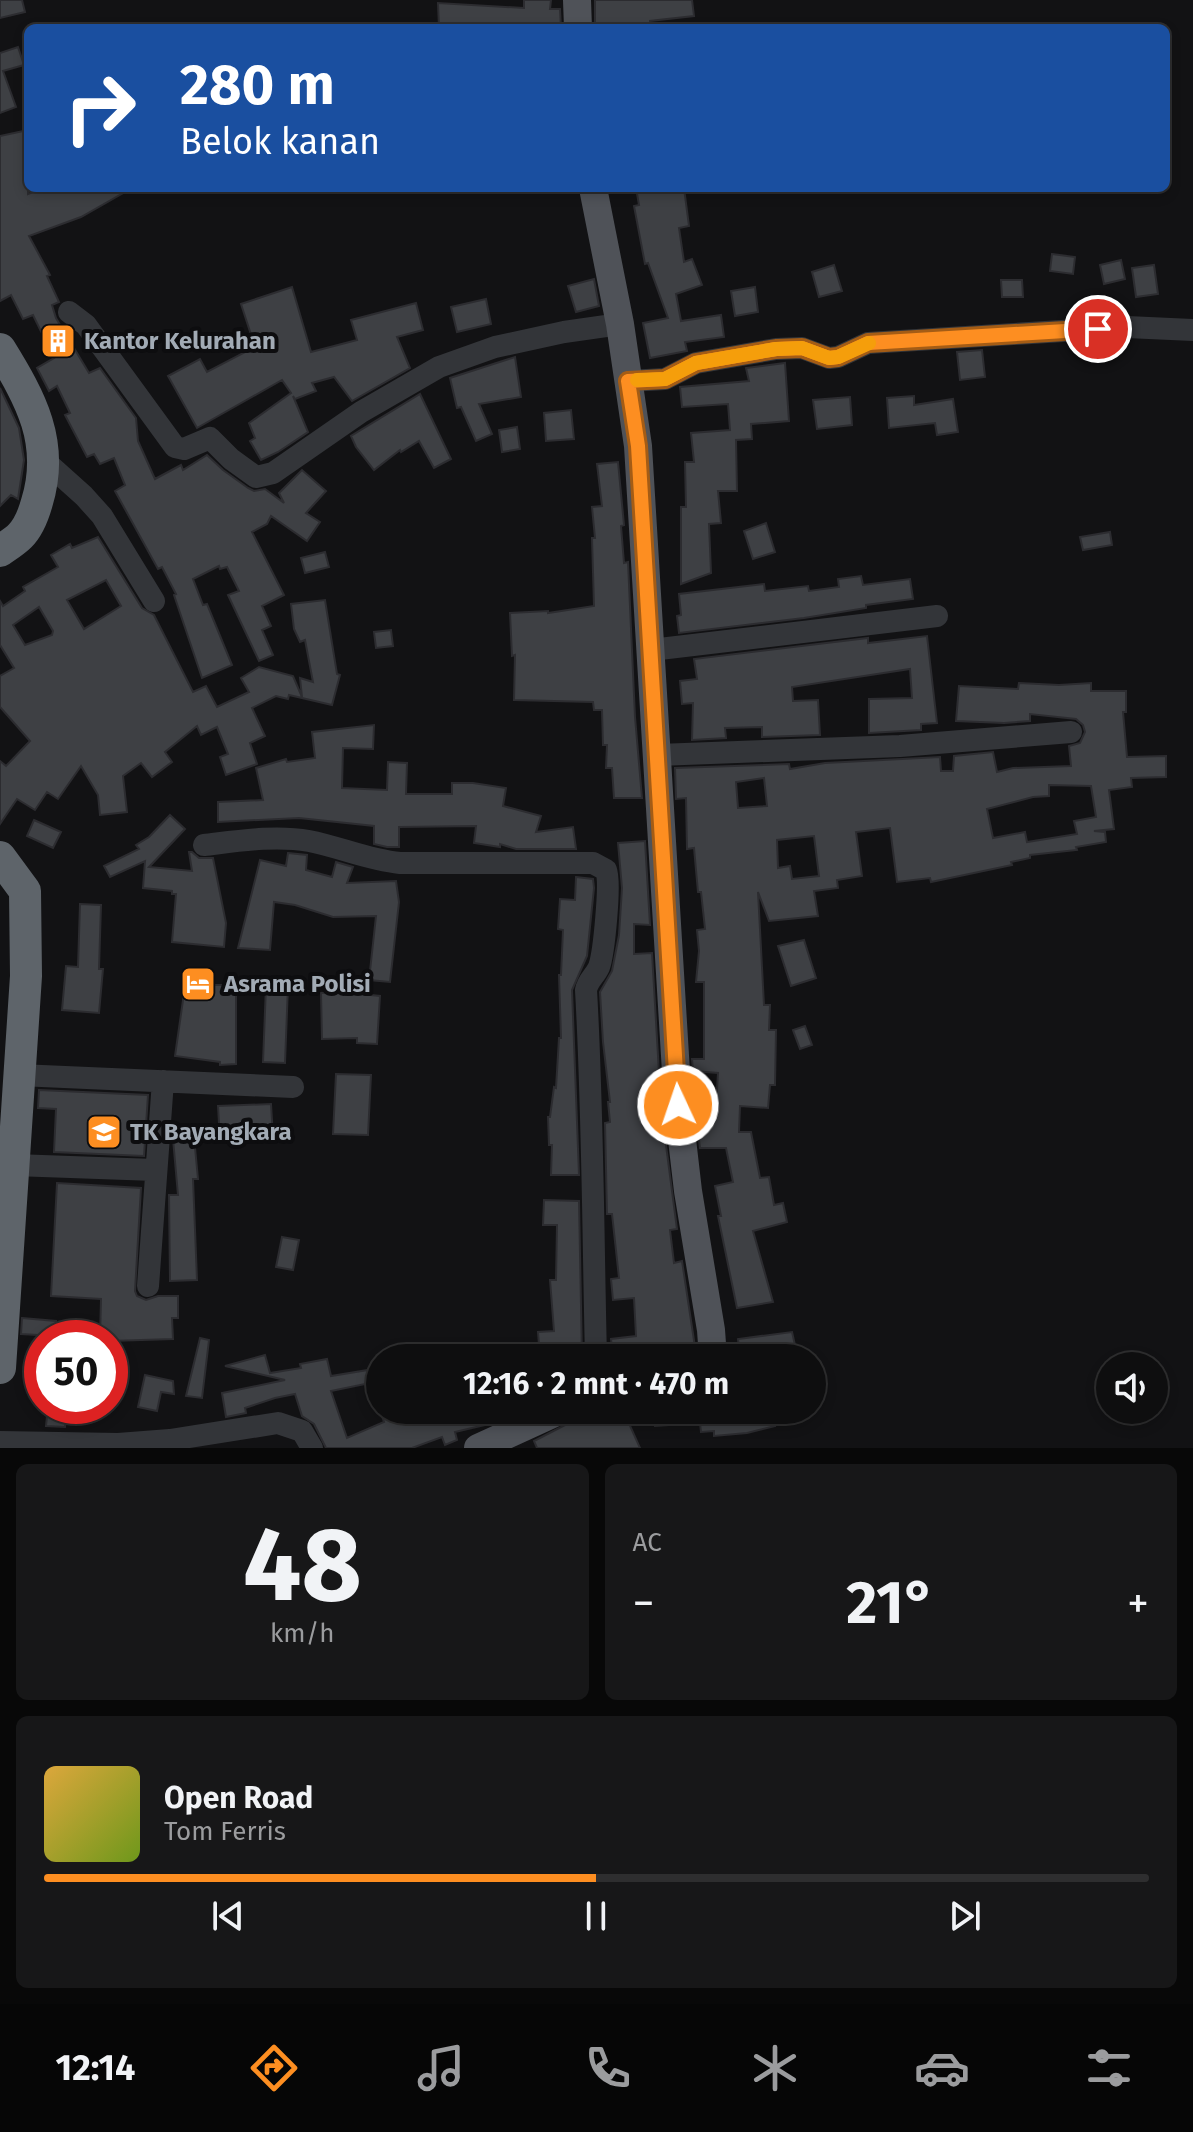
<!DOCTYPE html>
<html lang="id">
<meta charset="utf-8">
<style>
:root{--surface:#0e0e0f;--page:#171718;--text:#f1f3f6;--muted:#9b9c9e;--line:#2e2e2f;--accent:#fd8e21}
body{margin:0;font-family:"Fira Sans",sans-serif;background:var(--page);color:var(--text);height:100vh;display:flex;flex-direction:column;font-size:30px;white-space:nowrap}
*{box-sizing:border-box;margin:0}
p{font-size:26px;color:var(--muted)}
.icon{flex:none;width:44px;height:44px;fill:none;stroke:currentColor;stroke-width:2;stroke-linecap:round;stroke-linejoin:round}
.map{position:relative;height:1448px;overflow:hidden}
.details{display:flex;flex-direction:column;gap:16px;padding:16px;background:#080808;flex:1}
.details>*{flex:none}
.guide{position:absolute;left:24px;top:24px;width:1146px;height:168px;border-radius:12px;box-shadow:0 4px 12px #0003,0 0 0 2px var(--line);background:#1a4fa0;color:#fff;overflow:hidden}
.buttons{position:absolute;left:1096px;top:1352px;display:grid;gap:16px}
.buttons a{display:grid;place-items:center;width:72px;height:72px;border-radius:50%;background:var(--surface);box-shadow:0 4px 12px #0003,0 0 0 2px var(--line);font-size:40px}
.speed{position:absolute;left:24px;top:1320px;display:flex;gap:16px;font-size:40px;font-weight:700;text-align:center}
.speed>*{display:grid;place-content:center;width:104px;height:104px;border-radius:50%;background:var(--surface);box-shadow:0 4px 12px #0003,0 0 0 2px var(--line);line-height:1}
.speed .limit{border:12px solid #d22;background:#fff;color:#111}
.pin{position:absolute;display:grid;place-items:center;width:68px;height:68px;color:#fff;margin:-34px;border:4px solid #fff;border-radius:50%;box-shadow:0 2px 8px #0007}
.me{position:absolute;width:88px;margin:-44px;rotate:357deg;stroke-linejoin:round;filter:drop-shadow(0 0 6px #0008)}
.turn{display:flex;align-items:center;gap:28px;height:168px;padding:0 24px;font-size:36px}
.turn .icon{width:104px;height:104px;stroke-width:2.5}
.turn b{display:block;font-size:56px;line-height:68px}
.big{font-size:60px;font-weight:700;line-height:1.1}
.details .tile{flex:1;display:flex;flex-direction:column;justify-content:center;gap:12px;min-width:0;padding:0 28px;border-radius:12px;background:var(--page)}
.details .dial{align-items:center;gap:0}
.dial b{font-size:104px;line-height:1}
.song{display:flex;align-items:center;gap:24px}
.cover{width:96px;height:96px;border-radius:12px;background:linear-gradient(135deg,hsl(40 70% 55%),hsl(80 70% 35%))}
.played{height:8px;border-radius:4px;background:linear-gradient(90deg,var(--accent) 50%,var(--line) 50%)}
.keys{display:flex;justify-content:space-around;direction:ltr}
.heat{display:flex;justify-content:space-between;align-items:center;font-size:44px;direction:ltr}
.details .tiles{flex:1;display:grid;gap:16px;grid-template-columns:1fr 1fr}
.tile:last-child{grid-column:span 2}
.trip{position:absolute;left:366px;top:1344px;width:460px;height:80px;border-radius:40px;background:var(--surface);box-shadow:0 4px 12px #0003,0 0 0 2px var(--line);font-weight:700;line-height:80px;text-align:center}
.menu{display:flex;height:128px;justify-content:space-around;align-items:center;background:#060606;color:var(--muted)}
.menu .icon{width:56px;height:56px}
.menu .current{color:var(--accent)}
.menu b{font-size:36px;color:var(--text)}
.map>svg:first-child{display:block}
</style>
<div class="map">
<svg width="1193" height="1448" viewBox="0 0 1193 1448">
<rect width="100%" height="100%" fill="#121214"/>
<path fill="#3e4044" stroke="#2c2c30" stroke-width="2" fill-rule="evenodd" d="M 0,0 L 22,0 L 25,12 L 0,18 Z
M 524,0 L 551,0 L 550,9 L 560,9 L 561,28 L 439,28 L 438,3 L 524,8 Z
M 595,0 L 692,0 L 694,16 L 650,21 L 650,28 L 595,28 Z
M 18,47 L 24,65 L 3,71 L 16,107 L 0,113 L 0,53 Z
M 28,130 L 28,194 L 44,188 L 132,188 L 81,217 L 29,236 L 50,275 L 47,276 L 59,302 L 52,305 L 56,318 L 89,373 L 100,368 L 136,418 L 138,441 L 155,479 L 181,465 L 183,470 L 207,455 L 223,470 L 248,488 L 254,491 L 265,489 L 284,503 L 279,493 L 302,470 L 326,491 L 306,513 L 320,522 L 307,541 L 271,516 L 267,524 L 252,532 L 284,595 L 262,606 L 271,626 L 262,630 L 273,655 L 259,661 L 228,595 L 239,591 L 227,567 L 220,569 L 219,566 L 193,579 L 203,605 L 207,604 L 232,665 L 202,678 L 174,595 L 176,594 L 162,567 L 158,569 L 115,491 L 125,485 L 114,458 L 100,464 L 94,454 L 87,457 L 65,415 L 70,413 L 57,386 L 49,391 L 37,368 L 54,358 L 33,315 L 23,319 L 11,295 L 0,301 L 0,136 Z
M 636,188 L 684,188 L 689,226 L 679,228 L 684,262 L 692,259 L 702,285 L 676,294 L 681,321 L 721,315 L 724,337 L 685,342 L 687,351 L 650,358 L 643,323 L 668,318 L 648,263 L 645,264 L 634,206 L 639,205 Z
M 1052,254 L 1075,257 L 1073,274 L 1050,271 Z
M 1121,260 L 1125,279 L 1104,284 L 1100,265 Z
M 834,265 L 842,291 L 819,297 L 812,272 Z
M 1154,265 L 1158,294 L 1136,297 L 1132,268 Z
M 594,279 L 599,306 L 576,312 L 568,286 Z
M 1001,280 L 1022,280 L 1023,297 L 1002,297 Z
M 292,287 L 311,352 L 357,340 L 351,320 L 416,303 L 423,330 L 397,337 L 410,368 L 352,401 L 334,377 L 312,383 L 316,391 L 295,399 L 293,396 L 308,432 L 278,452 L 261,460 L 250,441 L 255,438 L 249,423 L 291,393 L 282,380 L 197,428 L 168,376 L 200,359 L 207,372 L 255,347 L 241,304 Z
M 755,287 L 758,312 L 735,316 L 731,291 Z
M 486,299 L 491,324 L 457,332 L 451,307 Z
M 982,350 L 985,377 L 960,380 L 957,352 Z
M 515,357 L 521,397 L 479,404 L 492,434 L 476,441 L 461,407 L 457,408 L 450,378 Z
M 785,363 L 789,421 L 751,424 L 752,439 L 736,440 L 737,491 L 718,491 L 721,523 L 709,524 L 711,573 L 681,584 L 681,507 L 686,507 L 685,462 L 694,462 L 691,433 L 730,430 L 728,404 L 682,407 L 680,387 L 749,381 L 746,368 Z
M 0,388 L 19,428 L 24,460 L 18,499 L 11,495 L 0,506 Z
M 420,394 L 451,459 L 434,468 L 419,441 L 401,452 L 400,450 L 374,470 L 356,447 L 351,436 Z
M 914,396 L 914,405 L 953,399 L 958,432 L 937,435 L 935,423 L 889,428 L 887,398 Z
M 850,397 L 852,425 L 817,429 L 813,400 Z
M 571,410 L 574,439 L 546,441 L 544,413 Z
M 517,427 L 520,449 L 502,452 L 499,430 Z
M 618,462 L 624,525 L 621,526 L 624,563 L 628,562 L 635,717 L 642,798 L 614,798 L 612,768 L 606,768 L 607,745 L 603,745 L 602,710 L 594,710 L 593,702 L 514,700 L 515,655 L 512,656 L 510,613 L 548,611 L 548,613 L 594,606 L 592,538 L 595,538 L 592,507 L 602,506 L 597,464 Z
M 766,523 L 775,552 L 753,559 L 744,531 Z
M 1110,532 L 1112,545 L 1083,550 L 1080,537 Z
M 98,537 L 142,608 L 154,615 L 193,692 L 206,686 L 217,707 L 249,692 L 241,678 L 259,667 L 293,676 L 302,697 L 300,678 L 313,682 L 305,640 L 300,642 L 294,629 L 291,604 L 325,600 L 337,674 L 340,675 L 332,705 L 289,695 L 288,699 L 276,696 L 252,708 L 265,736 L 250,743 L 257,764 L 226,775 L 220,757 L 228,754 L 217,727 L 201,735 L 197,726 L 165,752 L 172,762 L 152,777 L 141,763 L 123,776 L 127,812 L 100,815 L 98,795 L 81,766 L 58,799 L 47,792 L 35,810 L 17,799 L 0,824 L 0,761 L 6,766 L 30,741 L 0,707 L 0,676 L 14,668 L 0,645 L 0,601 L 3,606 L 25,591 L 23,587 L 58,567 L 51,555 L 70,544 L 72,548 ZM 106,580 L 121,606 L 84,629 L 67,600 ZM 39,607 L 53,631 L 52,635 L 25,645 L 13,625 Z
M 325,552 L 329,567 L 305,573 L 301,558 Z
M 861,576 L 863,585 L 910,579 L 913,599 L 866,605 L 866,608 L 804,618 L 679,633 L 677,616 L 681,615 L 679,594 L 764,584 L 765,591 L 808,586 L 809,591 L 839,587 L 838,579 Z
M 391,630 L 393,646 L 376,648 L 374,632 Z
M 927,636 L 937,723 L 921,724 L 921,730 L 869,733 L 869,699 L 912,698 L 910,669 L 792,687 L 793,701 L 818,700 L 820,735 L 762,737 L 762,727 L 725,728 L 726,738 L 692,740 L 693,703 L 682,704 L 680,681 L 697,679 L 694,659 L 868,638 L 868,643 Z
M 1019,683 L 1059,685 L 1091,683 L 1091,691 L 1126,691 L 1126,712 L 1123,712 L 1127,757 L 1166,756 L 1166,777 L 1131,778 L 1132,787 L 1109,790 L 1114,829 L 1094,831 L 1105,832 L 1106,842 L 1076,847 L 1077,850 L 1030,855 L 1030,858 L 1011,862 L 1012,865 L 931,882 L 930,878 L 897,882 L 890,828 L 856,832 L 862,876 L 837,880 L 838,888 L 814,891 L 818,916 L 769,921 L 758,892 L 764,1005 L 770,1005 L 769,1030 L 776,1030 L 775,1085 L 770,1085 L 768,1108 L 740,1106 L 739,1132 L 751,1132 L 760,1178 L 769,1177 L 774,1205 L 783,1203 L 787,1222 L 753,1231 L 773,1302 L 737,1308 L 718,1216 L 721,1216 L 715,1186 L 733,1182 L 726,1148 L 700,1148 L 698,1132 L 704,1132 L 705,1106 L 716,1106 L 718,1073 L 693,1071 L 692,1059 L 704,1059 L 704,982 L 696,982 L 699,951 L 697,930 L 705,929 L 701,892 L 698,892 L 694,848 L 687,849 L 686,798 L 676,799 L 675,768 L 789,764 L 790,769 L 825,763 L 940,757 L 941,771 L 953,771 L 954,756 L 993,752 L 997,772 L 1013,768 L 1071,766 L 1069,746 L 1080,743 L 1085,732 L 1083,725 L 1076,719 L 1030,714 L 1030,721 L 1004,723 L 956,721 L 959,686 L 1018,689 ZM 764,778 L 767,806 L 738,808 L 736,782 ZM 1049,785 L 1091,786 L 1096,817 L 1074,821 L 1077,834 L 1027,842 L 1025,832 L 993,838 L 987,809 L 1033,797 L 1049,796 ZM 814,836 L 819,876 L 792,879 L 790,866 L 778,868 L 777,840 Z
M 374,725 L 373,749 L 343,748 L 342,788 L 387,790 L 388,762 L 407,763 L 406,794 L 452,794 L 452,783 L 473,783 L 506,788 L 503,806 L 541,816 L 536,832 L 573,827 L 576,849 L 516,849 L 500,844 L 500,847 L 474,843 L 476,826 L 399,827 L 399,847 L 387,847 L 374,844 L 374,826 L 299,818 L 218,822 L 218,802 L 263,800 L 256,768 L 286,759 L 287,762 L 315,758 L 312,732 Z
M 170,815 L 185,829 L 149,867 L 192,871 L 189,852 L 192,852 L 199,858 L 213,858 L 226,923 L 224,947 L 172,942 L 176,894 L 172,894 L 172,891 L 143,888 L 145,861 L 110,877 L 104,866 L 139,849 L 136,845 L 149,837 Z
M 34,820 L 61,832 L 53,848 L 27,836 Z
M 645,841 L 650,925 L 634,924 L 634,954 L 652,953 L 661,1107 L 677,1229 L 670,1230 L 674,1263 L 682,1261 L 695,1347 L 635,1358 L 613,1358 L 611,1339 L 636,1336 L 634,1298 L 613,1300 L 611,1279 L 619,1278 L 612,1214 L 607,1214 L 605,1123 L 610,1122 L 608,1102 L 610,1102 L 603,1042 L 600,992 L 612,971 L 619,935 L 622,888 L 618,843 Z
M 288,853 L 307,855 L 306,870 L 332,877 L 336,862 L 353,867 L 347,883 L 396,881 L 399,902 L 390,982 L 369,980 L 376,916 L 333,917 L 295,905 L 274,902 L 270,950 L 238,948 L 260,860 L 286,866 Z
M 576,877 L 593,879 L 594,888 L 587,956 L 572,990 L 579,1175 L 551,1175 L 552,1145 L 549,1145 L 548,1117 L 550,1117 L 554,1087 L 556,1088 L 559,1038 L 561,1038 L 559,975 L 561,975 L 563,930 L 558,929 L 560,899 L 575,900 Z
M 80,904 L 101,905 L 99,969 L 103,969 L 99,1013 L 62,1010 L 66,966 L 78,967 Z
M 804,940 L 816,978 L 791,986 L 778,946 Z
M 186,979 L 207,981 L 207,985 L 236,985 L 236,1064 L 220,1065 L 220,1062 L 175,1056 Z
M 266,986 L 288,986 L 285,1063 L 263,1062 Z
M 341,992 L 380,996 L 377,1044 L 357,1043 L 357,1038 L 322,1039 L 321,993 Z
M 805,1026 L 812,1045 L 800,1049 L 793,1030 Z
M 336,1074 L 371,1075 L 368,1135 L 333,1134 Z
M 39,1090 L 148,1095 L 144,1156 L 54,1152 L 56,1109 L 38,1108 Z
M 271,1104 L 273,1137 L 220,1140 L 218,1106 Z
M 194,1137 L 198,1179 L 193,1179 L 197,1280 L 170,1281 L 169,1195 L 178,1195 L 173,1139 Z
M 57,1183 L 141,1188 L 135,1291 L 137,1296 L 146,1300 L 158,1296 L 178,1296 L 178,1318 L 172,1318 L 173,1339 L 110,1341 L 110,1338 L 100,1338 L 101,1299 L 51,1296 Z
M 544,1200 L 579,1201 L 582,1358 L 540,1358 L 538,1332 L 554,1331 L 550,1280 L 556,1280 L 557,1225 L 543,1225 Z
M 282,1237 L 299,1240 L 293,1270 L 276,1267 Z
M 22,1318 L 56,1321 L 55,1336 L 21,1334 Z
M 792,1332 L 798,1358 L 740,1357 L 738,1339 Z
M 200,1338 L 209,1340 L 202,1398 L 186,1396 Z
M 265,1355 L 270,1373 L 301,1368 L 300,1364 L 327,1359 L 331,1376 L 380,1368 L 380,1381 L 331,1391 L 347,1438 L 384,1422 L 380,1410 L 481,1410 L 485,1425 L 455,1432 L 457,1440 L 445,1445 L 442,1437 L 412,1448 L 326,1448 L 314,1424 L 302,1416 L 295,1394 L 275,1398 L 245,1408 L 246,1413 L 226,1417 L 222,1393 L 285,1380 L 225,1366 Z
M 145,1375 L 173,1381 L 174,1394 L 161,1392 L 157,1411 L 138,1407 Z
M 48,1406 L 67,1406 L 65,1427 L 46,1426 Z
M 594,1410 L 623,1410 L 640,1448 L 537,1448 L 534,1441 Z
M 653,1410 L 771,1410 L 775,1426 L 747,1433 L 714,1436 L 714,1431 L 701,1432 L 700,1423 L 655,1426 Z"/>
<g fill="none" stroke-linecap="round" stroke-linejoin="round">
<path stroke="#333539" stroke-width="22" d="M 69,312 L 86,325 L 175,447 L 184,449 L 210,438 L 231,459 L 256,477 L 273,473 L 361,412 L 439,367 L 495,347 L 564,332 L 620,324
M 628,381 L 665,379 L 696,363 L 776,349 L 802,348 L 829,358 L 838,357 L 868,343 L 1127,327 L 1193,330
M 45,461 L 84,496 L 102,516 L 154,601
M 651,650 L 937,616
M 658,755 L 900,746 L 1071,732
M 204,845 C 238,841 275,835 309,841 C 340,847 368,860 400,863 L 593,863 L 606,870 C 611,882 604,953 599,967 C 595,976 588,980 586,990 C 593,1112 593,1235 596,1358
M 19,1075 L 293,1087
M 14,1165 L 155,1170
M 148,1286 L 163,1081
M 0,1442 L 118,1444 L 170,1440 L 278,1423 L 302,1431 L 312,1448"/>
<path stroke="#4f5258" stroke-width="28" d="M 577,0 L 578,28
M 593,188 L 620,324 L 638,446 L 678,1105 L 688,1191 L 711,1330 L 713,1358
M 478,1448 L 561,1410"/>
<path stroke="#5e646a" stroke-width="32" d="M 0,349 C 31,399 55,443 37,502 C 34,513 28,528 20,536 C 14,542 7,546 0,551
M 0,857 L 25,891 L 26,976 L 0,1368"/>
</g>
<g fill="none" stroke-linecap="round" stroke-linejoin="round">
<defs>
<path id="route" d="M 678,1105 L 638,446 L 628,381 L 665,379 L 696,363 L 776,349 L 802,348 L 829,358 L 838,357 L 868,343 L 1098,329"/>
</defs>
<use href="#route" stroke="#a45c15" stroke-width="20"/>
<use href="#route" stroke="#fd8e21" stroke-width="14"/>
<path stroke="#f59e0b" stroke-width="14" d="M 637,380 L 665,379 L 696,363 L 776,349 L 802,348 L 829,358 L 838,357 L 869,343"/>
</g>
<defs>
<symbol id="building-square" viewBox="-11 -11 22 22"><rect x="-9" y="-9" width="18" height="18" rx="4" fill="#fd8e21" stroke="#0d0d0f"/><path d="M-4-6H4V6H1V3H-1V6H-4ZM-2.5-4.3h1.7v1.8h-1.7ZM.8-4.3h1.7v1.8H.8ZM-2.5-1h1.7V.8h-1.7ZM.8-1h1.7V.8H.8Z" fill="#fff"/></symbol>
<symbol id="hotel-square" viewBox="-11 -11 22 22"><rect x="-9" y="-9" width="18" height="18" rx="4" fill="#fd8e21" stroke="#0d0d0f"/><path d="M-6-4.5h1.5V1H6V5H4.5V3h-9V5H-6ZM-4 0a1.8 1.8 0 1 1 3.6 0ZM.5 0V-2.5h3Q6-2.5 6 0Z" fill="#fff"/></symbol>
<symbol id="school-square" viewBox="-11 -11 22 22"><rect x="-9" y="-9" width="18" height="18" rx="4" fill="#fd8e21" stroke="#0d0d0f"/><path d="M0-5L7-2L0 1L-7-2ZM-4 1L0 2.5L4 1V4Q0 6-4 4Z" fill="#fff"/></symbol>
</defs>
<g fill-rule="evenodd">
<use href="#building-square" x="38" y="321" width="40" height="40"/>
<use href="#hotel-square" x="178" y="964" width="40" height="40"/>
<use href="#school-square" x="84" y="1112" width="40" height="40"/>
</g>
<g text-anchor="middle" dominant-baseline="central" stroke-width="8" stroke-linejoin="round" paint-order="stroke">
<g font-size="24" font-weight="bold" fill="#a2abb5" stroke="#0d0d0f" text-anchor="start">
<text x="84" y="341">Kantor Kelurahan</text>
<text x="224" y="984">Asrama Polisi</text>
<text x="130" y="1132">TK Bayangkara</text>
</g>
</g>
</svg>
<div class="buttons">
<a><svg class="icon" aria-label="sound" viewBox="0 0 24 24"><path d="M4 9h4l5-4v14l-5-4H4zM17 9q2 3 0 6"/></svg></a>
</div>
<div class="speed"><div class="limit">50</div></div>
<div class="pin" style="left:1098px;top:329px;background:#d93025"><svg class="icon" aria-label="arrive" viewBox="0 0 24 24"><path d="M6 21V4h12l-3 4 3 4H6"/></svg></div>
<svg class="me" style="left:678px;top:1105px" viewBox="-20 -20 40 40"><circle r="17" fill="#fd8e21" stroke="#fff" stroke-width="3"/><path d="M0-11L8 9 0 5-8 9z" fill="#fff"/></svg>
<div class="trip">12:16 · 2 mnt · 470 m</div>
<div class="guide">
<div class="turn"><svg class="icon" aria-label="right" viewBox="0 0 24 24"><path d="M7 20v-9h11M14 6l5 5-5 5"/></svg><div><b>280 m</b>Belok kanan</div></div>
</div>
</div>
<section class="details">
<div class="tiles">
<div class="tile dial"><b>48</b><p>km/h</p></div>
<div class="tile"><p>AC</p>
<div class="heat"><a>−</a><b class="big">21°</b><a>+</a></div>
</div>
<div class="tile">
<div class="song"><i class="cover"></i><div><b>Open Road</b><p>Tom Ferris</p></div></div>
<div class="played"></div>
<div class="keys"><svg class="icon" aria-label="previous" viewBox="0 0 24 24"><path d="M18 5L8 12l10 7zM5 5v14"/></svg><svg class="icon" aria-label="pause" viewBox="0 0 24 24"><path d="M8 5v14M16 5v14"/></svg><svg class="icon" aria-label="next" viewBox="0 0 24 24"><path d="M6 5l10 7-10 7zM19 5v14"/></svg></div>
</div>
</div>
</section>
<nav class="menu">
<b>12:14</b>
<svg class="icon current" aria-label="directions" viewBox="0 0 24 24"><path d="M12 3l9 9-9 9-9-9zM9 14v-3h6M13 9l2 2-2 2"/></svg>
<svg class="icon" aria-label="music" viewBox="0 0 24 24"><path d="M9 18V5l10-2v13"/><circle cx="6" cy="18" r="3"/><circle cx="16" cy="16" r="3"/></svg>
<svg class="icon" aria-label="phone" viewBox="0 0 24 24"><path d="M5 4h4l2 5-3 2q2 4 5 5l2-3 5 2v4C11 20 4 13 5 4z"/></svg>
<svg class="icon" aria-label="climate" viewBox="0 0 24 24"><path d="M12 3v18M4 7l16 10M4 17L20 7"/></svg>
<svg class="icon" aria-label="car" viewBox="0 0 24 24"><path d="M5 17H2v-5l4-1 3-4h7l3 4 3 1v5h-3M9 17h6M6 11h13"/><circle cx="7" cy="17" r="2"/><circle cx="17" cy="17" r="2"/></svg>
<svg class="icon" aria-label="filters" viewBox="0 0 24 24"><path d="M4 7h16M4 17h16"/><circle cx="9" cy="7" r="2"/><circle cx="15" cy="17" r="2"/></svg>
</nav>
